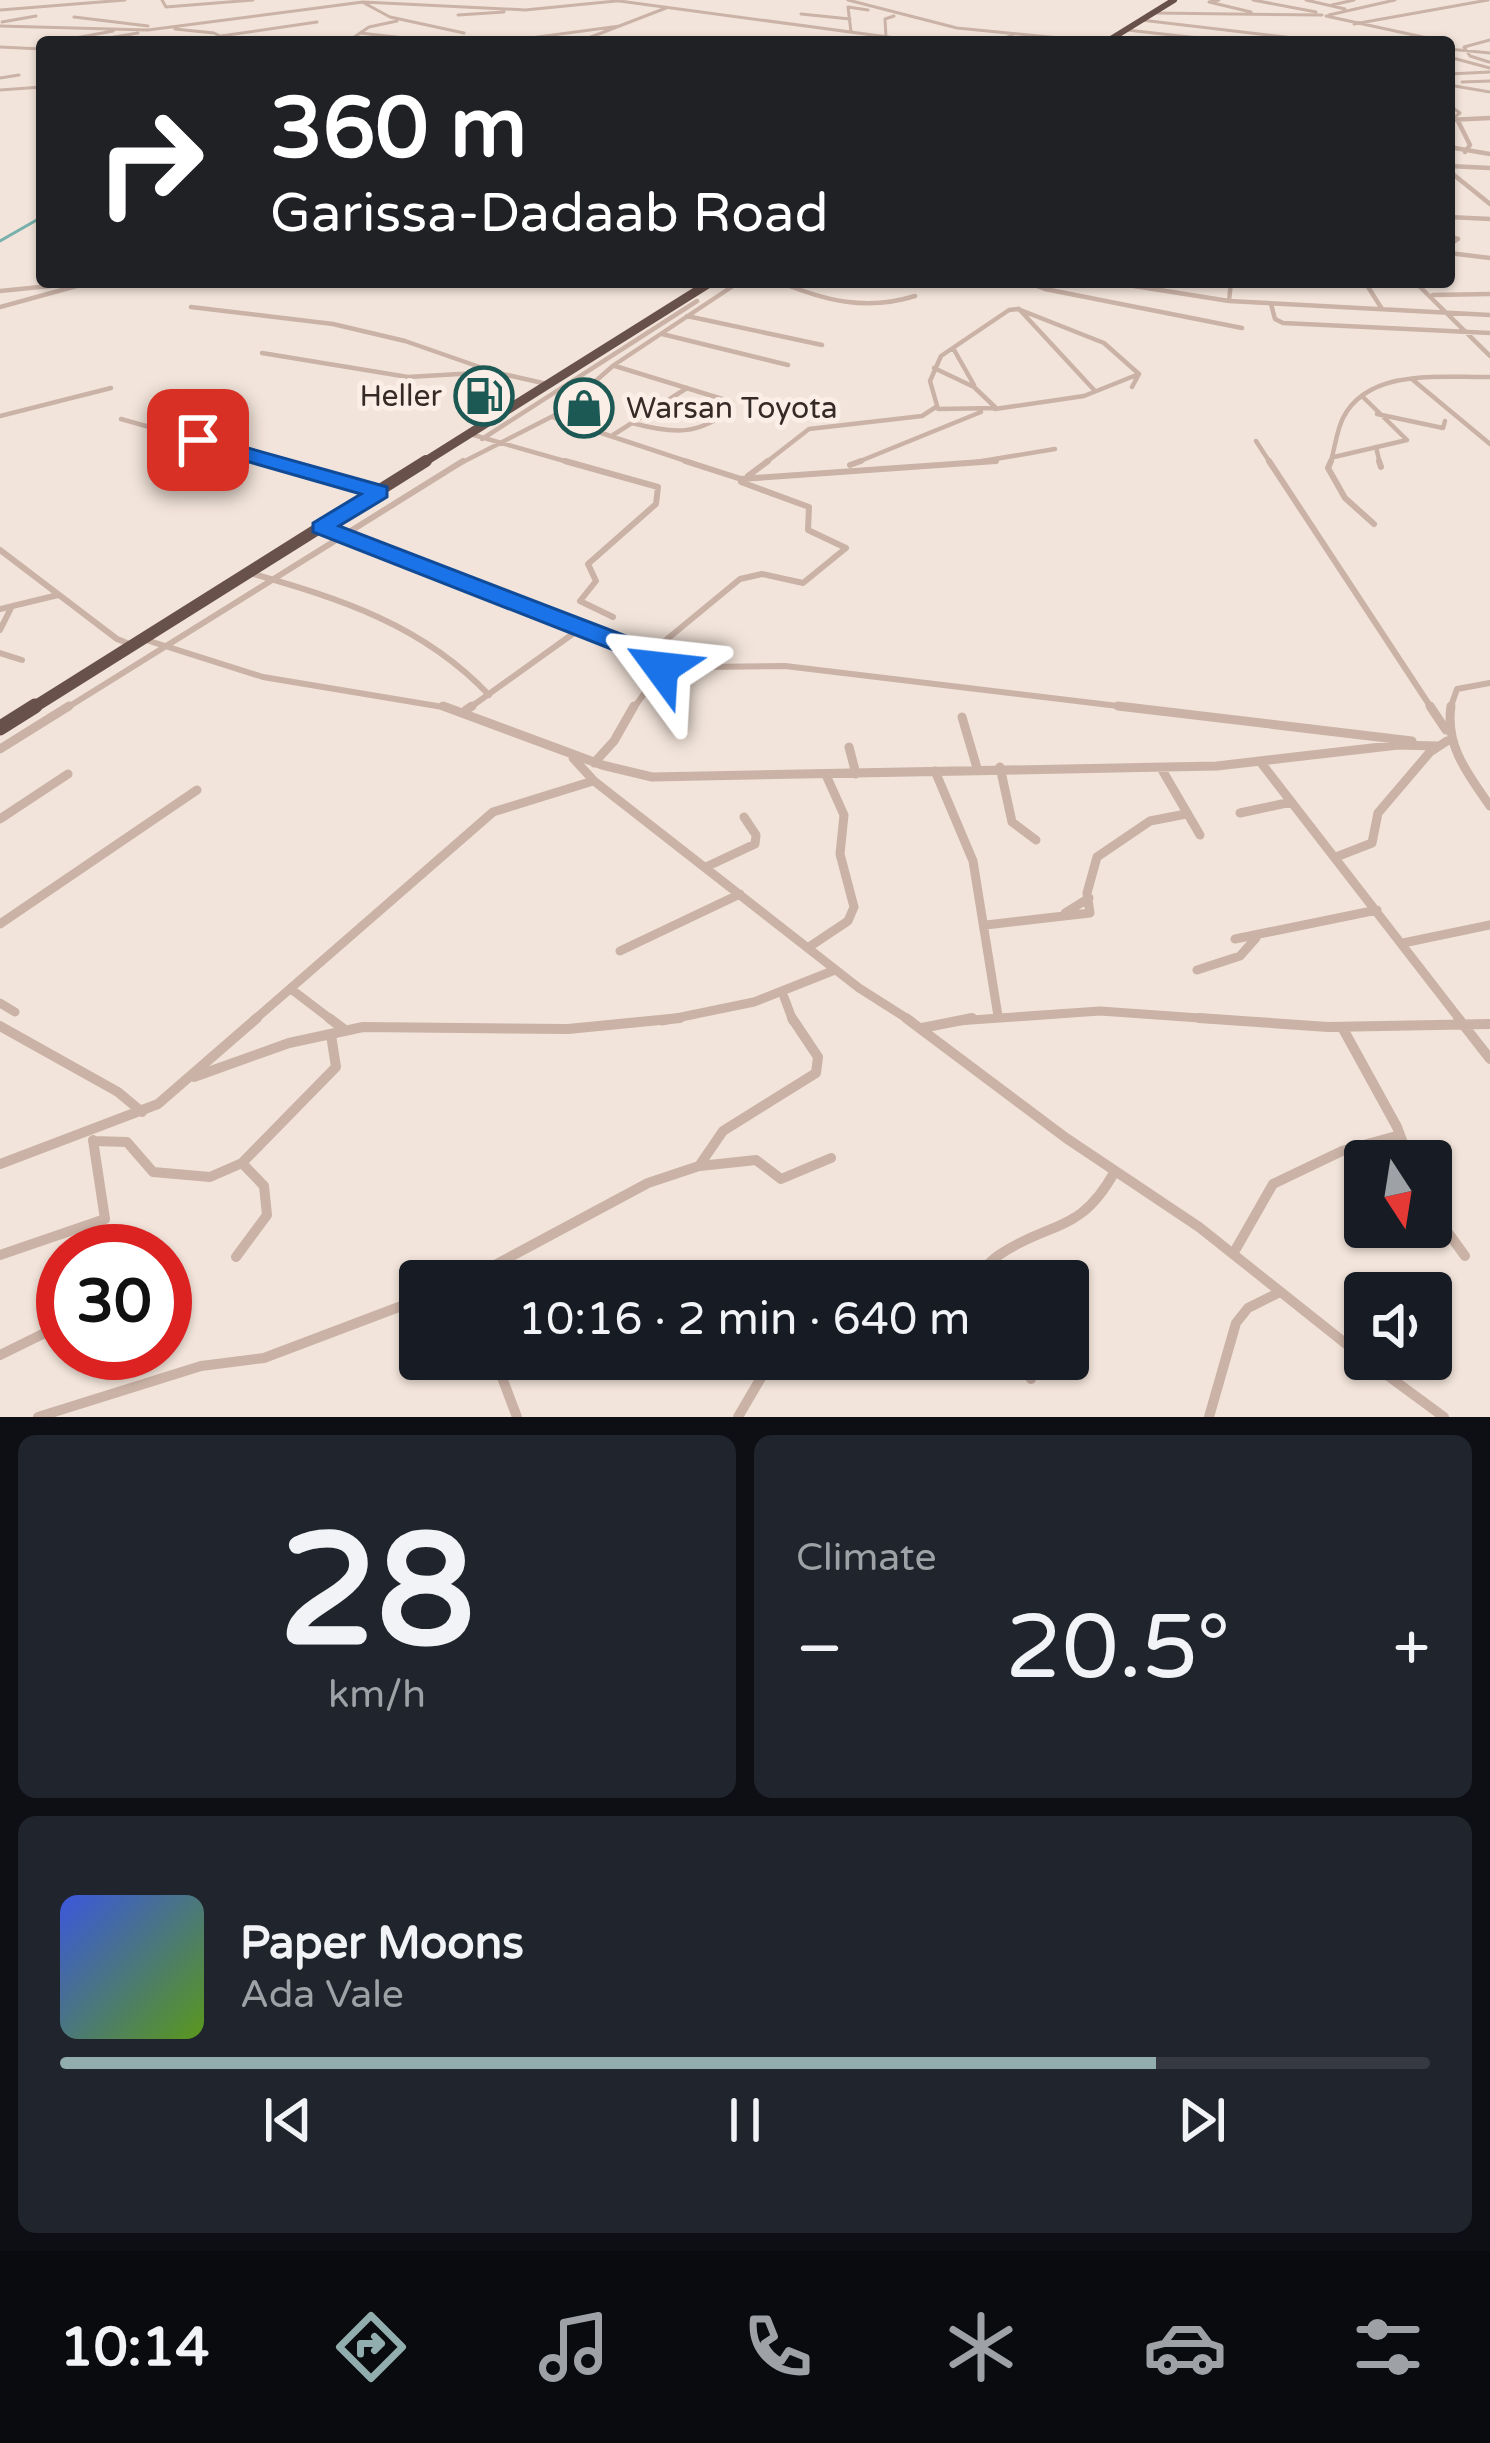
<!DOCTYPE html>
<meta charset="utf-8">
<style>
:root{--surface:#171b24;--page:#20242c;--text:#f1f3f6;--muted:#9ea1a6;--line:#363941;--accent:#91adad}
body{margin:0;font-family:"Varela Round",sans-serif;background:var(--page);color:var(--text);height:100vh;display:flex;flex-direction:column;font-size:45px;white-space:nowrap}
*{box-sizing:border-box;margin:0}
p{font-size:39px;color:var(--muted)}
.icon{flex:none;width:66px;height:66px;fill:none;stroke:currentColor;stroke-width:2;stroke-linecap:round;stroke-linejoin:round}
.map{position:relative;height:1417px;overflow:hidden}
.side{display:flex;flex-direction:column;gap:18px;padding:18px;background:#0d0f14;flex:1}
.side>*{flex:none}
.hud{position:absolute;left:36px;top:36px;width:1419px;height:252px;border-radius:12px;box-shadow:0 3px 9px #0004;background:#202124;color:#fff;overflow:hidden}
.needle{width:78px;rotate:168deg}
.buttons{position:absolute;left:1344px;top:1140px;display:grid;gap:24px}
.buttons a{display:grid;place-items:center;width:108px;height:108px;border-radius:12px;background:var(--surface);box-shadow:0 3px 9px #0004;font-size:60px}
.speed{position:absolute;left:36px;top:1224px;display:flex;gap:24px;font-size:60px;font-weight:700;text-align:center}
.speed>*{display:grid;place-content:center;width:156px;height:156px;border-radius:50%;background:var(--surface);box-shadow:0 3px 9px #0004;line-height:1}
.speed .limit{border:18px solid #d22;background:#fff;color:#111}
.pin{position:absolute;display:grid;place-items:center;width:102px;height:102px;color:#fff;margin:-51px;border-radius:24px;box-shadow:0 6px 18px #0006}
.me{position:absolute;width:132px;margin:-66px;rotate:300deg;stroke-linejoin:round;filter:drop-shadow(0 0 9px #0008)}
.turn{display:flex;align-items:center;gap:42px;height:252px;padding:0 36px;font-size:54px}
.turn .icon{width:156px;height:156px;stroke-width:2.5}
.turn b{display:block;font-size:84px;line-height:102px}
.big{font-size:90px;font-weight:600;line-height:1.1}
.side .tile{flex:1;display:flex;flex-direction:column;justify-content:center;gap:18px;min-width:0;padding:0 42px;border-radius:18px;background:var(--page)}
.side .dial{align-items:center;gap:0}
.dial b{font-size:156px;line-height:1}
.song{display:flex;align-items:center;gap:36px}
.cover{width:144px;height:144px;border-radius:18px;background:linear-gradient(135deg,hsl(230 70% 55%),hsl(90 70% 35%))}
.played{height:12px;border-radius:6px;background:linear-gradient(90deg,var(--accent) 80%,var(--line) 80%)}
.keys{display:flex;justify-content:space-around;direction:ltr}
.heat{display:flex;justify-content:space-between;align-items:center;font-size:66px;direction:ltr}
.side .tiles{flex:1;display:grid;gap:18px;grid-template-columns:1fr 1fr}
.tile:last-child{grid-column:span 2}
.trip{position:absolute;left:399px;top:1260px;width:690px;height:120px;border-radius:12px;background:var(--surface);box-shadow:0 3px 9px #0004;font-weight:600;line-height:120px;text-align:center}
.tab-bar{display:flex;height:192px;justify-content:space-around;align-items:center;background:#090b0e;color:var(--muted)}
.tab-bar .icon{width:84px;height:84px}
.tab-bar .on{color:var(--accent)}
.tab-bar b{font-size:54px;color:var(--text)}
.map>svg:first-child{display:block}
</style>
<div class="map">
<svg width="1490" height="1417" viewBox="0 0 1490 1417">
<rect width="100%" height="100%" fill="#f2e4da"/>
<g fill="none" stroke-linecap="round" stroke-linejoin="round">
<path stroke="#78b0ab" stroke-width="3" d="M 0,241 L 42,217"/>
<path stroke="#cab2a6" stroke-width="3" d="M 162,0 L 166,7 L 253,0
M 612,0 L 925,42
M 848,0 L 957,28 L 1100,42
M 1219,0 L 1209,2 L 1251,12
M 1253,0 L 1316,12
M 1306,0 L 1345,9
M 364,3 L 390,17 L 464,33
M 1332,5 L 1354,0
M 0,10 L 125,0
M 525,10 L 616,1
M 1154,13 L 1322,15
M 801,14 L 850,19
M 458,15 L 504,12
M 1329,15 L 1395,0
M 1326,16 L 1446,42
M 74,17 L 148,26
M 1141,20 L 1327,42
M 2,22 L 36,16
M 1354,24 L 1488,0
M 0,26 L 148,30 L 363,2 L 526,10
M 175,29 L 214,33 L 231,42
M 1127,30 L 1234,42
M 851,32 L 848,7 L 868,10
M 360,33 L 431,41
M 221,36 L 317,22
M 886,37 L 885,19 L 894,16
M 54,42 L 113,31
M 86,42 L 138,33
M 347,42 L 369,27 L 397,21
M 501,42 L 620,26
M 578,42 L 666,8
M 996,42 L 1014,34
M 0,47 L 42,49
M 1449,49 L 1490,53
M 1449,57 L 1490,68
M 1489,62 L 1470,56 L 1464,47 L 1490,40
M 1449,74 L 1490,72
M 0,78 L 19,75
M 1462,82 L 1490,81
M 1449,85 L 1490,92
M 0,90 L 42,87
M 1449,105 L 1460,113 L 1453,118
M 1449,120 L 1490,118"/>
<path stroke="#cab2a6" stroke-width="4.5" d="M 1449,120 L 1490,118
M 1458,121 L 1470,145 L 1465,152
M 1449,147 L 1490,154
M 1449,166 L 1490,168
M 1449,171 L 1490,204
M 1449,217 L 1490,219
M 1449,236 L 1458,239 L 1449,245
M 1449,253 L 1490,258
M 780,282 C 825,301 867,311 915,296
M 1040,282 L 1037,286 L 1045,289 L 1242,328
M 1109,282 L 1229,301 L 1490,315
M 1365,282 L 1382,309
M 1415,282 L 1490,356
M 0,291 L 70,284
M 1433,295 L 1490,294
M 1229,301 L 1231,282
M 1271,304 L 1275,319 L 1283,323 L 1490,333
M 0,307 L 91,282
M 191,307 L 333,324 L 405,341 L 494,372
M 1019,309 L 1095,391
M 687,316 L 822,345
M 662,334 L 788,365
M 953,348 L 974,385
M 262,353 L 408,377 L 494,372 L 547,384
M 615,366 L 732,402 L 733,408 C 698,436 674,434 632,423
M 934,368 L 974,387 L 995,407
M 1413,380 L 1490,444
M 1363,397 L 1407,440
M 996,408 L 938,409 L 930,381 L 941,356 L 1009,310 L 1018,309 L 1104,343 L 1139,374 L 1132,387
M 995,409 L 1084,396 L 1139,374
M 1377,414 L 1443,428 L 1445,421
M 0,416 L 111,388
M 553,417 L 695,464
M 121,419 L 280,464
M 470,434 L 575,464
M 613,435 L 687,388
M 482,439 L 697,301
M 1256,441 L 1271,464
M 1376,447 L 1380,464
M 1334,457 L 1407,440
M 459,464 L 559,413 L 614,365 L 739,282
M 764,464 L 809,429 L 922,416 L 936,407
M 853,464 L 981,412
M 964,464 L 1055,449
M 1330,464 C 1335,449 1336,432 1343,418 C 1369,367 1443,378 1490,377"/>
<path stroke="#cab2a6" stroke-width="6" d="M 270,461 L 378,491
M 565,461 L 658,487 L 656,504 L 588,564 L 596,581 L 580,601 L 613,617
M 685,461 L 741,479 L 996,461
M 1269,461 L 1432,709
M 1331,461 L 1328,468 L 1345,498 L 1374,524
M 1379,461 L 1381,467
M 850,465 L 861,461
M 748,476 L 768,461
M 323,528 L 635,650 L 705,667 L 785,666 L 1143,709
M 0,550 L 117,639 L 132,645
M 250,573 C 341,599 423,625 489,695
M 0,609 L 58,595
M 0,630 L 11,608
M 143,639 L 263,677 L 455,709
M 0,653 L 22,660
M 649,654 L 740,579 L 762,574 L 803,583 L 846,548 L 808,530 L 809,507 L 741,482
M 65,709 L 463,461
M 468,709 L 581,628
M 633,709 L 656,677 L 660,659
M 1450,709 L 1457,689 L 1490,683"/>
<path stroke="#cab2a6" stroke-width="9" d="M 443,706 L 602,765 L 652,777 L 1217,766 L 1398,745 L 1438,746
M 1118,706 L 1412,741
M 1430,706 L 1446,730
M 1451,706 C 1445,746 1468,774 1490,806
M 466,710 L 472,706
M 962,717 L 977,768
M 849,747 L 856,774
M 0,749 L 69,706
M 573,758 L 594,781 L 859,988 L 911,1021
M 594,763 L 614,741 L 634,706
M 1262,764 L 1461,1021
M 1000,767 L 1012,822 L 1036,840
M 1161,768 L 1200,835
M 935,771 L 973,861 L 998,1016
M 1240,813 L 1291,802
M 0,819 L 68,774
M 1336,857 L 1372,843 L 1378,813 L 1430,752 L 1447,741
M 706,867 L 755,844 L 756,835 L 744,817
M 1065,913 L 1089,898
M 0,924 L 197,790
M 986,925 L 1090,913 L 1087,893 L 1097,857 L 1150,821 L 1186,814
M 1235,939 L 1377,910
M 1403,943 L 1490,925
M 809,947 L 848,921 L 854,907 L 840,854 L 844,815 L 826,775
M 620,951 L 740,894
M 1197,970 L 1240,956 L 1256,938
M 291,989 L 333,1021
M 784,997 L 793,1021
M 0,1003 L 15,1012
M 253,1021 L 493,812 L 593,781
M 662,1021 L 754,1002 L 835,970
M 957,1021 L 1100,1011 L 1242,1021"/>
<path stroke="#cab2a6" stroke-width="10" d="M 329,1018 L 345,1030
M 906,1018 L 1066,1138 L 1199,1227 L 1365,1359
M 1199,1018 L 1328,1027 L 1490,1024
M 1458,1018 L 1490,1059
M 0,1026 L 118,1092 L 142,1112
M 1342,1027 L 1397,1127 L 1410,1161
M 922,1028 L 972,1018
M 194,1077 L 289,1043 L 363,1027 L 568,1029 L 680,1018
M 93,1141 L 127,1142 L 153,1172 L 210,1177 L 242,1163 L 336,1067 L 331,1035
M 0,1164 L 158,1104 L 257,1018
M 700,1166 L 756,1160 L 781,1179 L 831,1158
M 1431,1209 L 1465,1256
M 1233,1254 L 1273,1184 L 1342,1151 L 1400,1135
M 0,1255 L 105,1219 L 93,1140
M 236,1257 L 267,1215 L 264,1186 L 242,1163
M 465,1281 L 648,1183 L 699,1166 L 723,1131 L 816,1073 L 818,1057 L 792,1018
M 970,1281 C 981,1274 988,1262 999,1255 C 1051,1220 1080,1235 1115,1171
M 0,1355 L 61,1325
M 495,1359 L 517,1417
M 1019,1359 L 1031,1379
M 1365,1359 L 1444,1417
M 38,1417 L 201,1366 L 264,1358 L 420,1299
M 738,1417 L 772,1359
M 1209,1417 L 1236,1323 L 1248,1308 L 1280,1292"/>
<path stroke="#68504b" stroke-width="6" d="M 1106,42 L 1174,0"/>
<path stroke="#68504b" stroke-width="9" d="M 421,464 L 711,282"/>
<path stroke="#68504b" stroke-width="12" d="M 31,709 L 426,461"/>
<path stroke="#68504b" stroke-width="15" d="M 0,728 L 35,706"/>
</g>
<path fill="#1a73e8" stroke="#114b97" stroke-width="3" d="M 198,434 L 387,487 L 387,497 L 339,526 L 670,653 L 674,668 L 670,674 L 651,674 L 647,663 L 313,532 L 313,523 L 361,494 L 190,445 L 190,436 Z"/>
<defs>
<symbol id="fuel-ring" viewBox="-11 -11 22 22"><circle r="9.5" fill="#faeee6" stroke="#1c5854" stroke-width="1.5"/><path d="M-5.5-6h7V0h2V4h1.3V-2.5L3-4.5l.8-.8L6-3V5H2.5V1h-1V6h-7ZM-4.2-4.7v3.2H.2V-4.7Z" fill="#1c5854"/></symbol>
<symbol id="shop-ring" viewBox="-11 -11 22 22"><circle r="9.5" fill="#faeee6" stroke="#1c5854" stroke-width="1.5"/><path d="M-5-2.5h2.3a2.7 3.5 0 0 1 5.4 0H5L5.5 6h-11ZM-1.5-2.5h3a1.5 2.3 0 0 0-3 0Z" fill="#1c5854"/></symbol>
</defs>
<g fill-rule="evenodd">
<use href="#fuel-ring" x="451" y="363" width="66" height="66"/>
<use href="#shop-ring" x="551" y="375" width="66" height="66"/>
</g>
<g text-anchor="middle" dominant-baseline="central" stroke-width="10" stroke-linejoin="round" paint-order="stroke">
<g font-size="30" fill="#362a27" stroke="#faeee6" text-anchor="end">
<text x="442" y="396">Heller</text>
<text x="626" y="408" text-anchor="start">Warsan Toyota</text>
</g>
</g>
</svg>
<div class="buttons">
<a><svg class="needle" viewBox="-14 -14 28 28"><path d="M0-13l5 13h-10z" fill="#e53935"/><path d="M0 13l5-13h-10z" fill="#9ea1a6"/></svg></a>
<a><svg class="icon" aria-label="sound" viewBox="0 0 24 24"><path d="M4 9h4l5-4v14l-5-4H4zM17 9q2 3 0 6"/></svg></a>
</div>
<div class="speed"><div class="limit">30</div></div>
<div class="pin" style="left:198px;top:440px;background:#d93025"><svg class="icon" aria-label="arrive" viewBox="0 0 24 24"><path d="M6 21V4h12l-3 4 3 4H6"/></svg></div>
<svg class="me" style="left:661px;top:668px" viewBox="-20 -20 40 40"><path d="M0-17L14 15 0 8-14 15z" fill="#1a73e8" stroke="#fff" stroke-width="4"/></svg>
<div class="trip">10:16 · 2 min · 640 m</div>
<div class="hud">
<div class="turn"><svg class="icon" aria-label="right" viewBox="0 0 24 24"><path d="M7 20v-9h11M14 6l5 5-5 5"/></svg><div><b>360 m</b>Garissa-Dadaab Road</div></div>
</div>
</div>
<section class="side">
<div class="tiles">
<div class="tile dial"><b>28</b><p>km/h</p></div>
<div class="tile"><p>Climate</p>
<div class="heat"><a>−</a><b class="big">20.5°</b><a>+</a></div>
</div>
<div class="tile">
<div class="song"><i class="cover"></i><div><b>Paper Moons</b><p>Ada Vale</p></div></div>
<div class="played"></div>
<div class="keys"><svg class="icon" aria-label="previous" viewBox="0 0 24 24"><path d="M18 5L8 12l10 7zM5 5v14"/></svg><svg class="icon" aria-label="pause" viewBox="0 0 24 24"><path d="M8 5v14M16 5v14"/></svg><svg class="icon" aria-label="next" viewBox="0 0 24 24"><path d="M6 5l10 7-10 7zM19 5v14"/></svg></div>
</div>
</div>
</section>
<nav class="tab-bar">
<b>10:14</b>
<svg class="icon on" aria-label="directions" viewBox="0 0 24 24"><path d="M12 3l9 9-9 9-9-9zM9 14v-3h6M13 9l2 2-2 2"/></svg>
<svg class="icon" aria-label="music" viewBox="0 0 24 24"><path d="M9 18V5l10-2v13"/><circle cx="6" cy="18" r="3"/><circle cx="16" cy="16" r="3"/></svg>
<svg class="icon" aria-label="phone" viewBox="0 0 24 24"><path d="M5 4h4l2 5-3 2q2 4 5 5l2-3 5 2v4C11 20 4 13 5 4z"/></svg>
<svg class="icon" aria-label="climate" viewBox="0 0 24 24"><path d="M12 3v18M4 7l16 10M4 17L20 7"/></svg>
<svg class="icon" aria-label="car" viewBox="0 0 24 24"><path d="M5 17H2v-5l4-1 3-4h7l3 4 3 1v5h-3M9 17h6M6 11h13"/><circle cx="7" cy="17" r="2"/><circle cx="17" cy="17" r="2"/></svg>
<svg class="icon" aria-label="filters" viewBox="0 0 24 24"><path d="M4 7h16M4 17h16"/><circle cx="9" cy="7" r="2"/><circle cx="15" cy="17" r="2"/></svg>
</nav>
